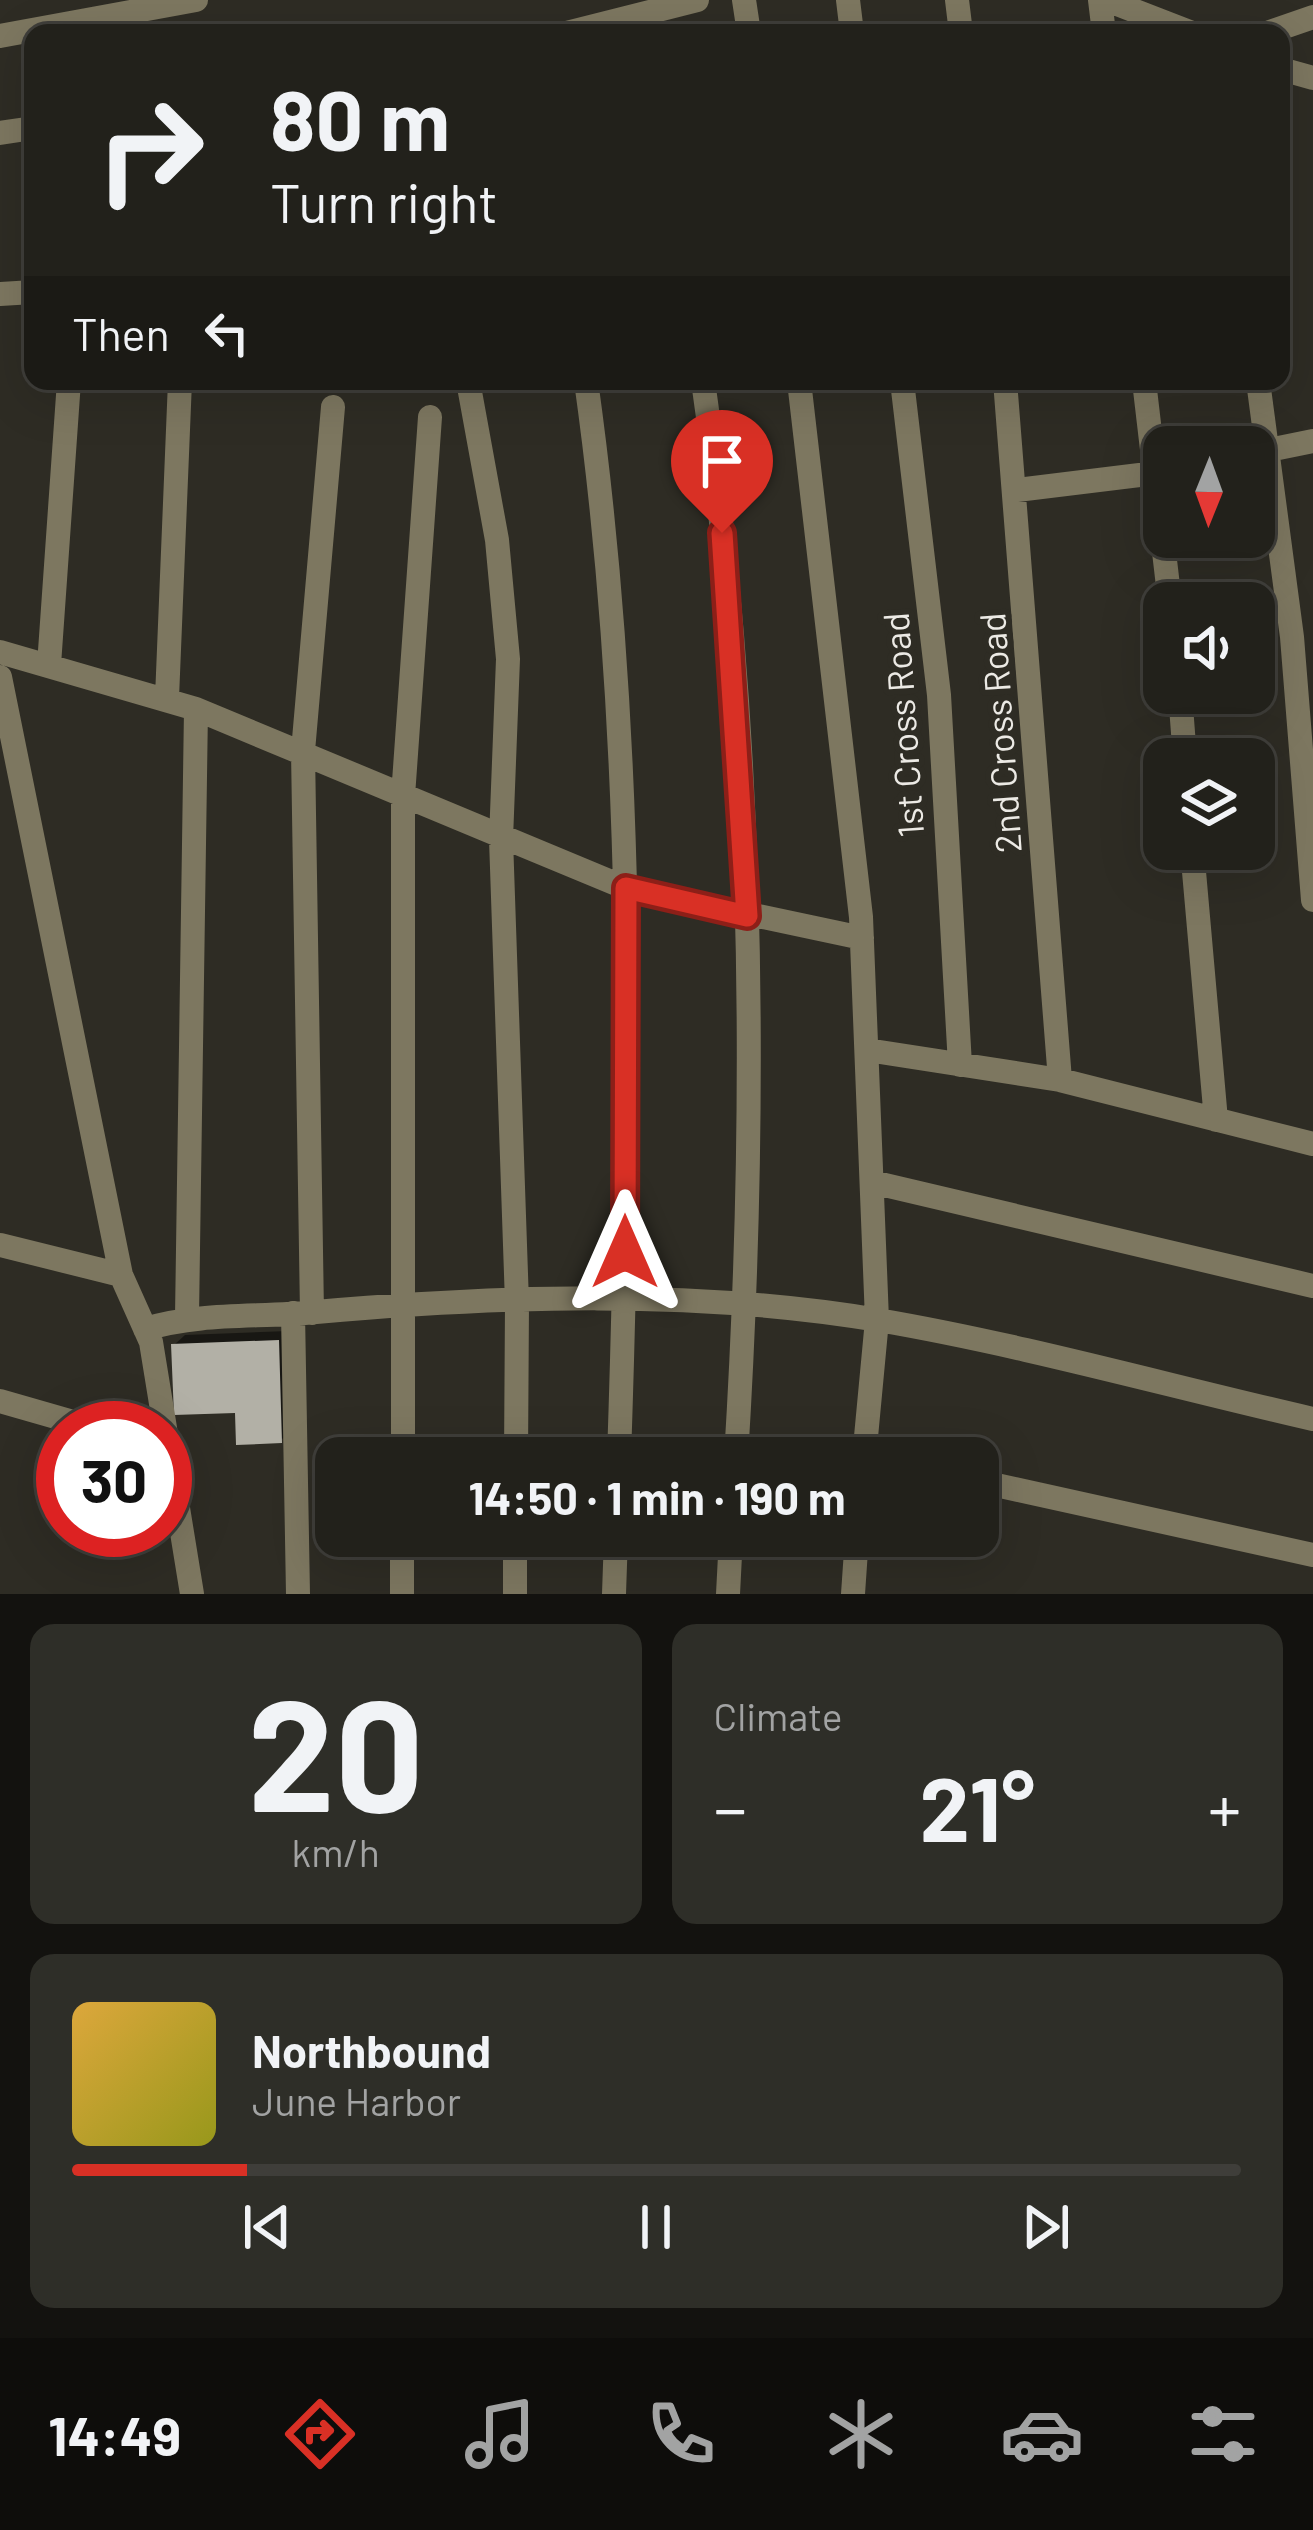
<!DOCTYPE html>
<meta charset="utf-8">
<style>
:root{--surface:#22211b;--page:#2e2e28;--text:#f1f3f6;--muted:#a2a3a3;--line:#3f3e3a;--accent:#d93025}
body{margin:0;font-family:Barlow,sans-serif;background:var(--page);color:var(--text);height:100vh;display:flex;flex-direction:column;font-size:45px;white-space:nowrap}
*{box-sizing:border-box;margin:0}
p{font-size:39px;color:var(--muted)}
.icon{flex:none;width:66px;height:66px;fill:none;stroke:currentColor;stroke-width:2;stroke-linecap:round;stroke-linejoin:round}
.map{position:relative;height:1594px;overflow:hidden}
.sheet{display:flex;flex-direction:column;gap:30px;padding:30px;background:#13120f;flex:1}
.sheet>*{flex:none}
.guide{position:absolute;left:24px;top:24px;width:1266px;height:366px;border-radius:24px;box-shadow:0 12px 48px #0002,0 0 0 3px var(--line);background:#22211b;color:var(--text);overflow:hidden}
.needle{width:78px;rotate:181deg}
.fabs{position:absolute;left:1143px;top:426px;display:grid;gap:24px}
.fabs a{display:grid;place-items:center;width:132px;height:132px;border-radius:24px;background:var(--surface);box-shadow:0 12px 48px #0002,0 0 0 3px var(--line);font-size:60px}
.speed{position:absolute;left:36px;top:1401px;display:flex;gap:24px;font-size:60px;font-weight:700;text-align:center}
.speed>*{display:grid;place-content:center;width:156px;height:156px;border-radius:50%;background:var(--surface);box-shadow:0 12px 48px #0002,0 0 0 3px var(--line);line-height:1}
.speed .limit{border:18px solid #d22;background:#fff;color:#111}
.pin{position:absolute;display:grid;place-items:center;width:102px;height:102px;color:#fff;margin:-123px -51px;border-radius:50% 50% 50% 0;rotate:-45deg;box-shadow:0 0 12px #0007}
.pin .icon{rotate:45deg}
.me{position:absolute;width:132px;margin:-66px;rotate:0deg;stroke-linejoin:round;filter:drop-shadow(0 0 9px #0008)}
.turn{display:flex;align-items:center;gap:42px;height:252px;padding:0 48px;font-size:54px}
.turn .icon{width:156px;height:156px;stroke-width:2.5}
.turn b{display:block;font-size:84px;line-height:102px}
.then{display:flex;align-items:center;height:114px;padding:0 48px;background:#0003;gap:24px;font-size:45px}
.big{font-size:90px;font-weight:700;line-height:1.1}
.sheet .card{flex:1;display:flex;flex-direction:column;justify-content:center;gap:18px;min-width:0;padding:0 42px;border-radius:24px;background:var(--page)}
.sheet .dial{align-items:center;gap:0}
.dial b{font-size:156px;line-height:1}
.song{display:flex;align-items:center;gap:36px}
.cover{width:144px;height:144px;border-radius:18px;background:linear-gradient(135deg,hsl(40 70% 55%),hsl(60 70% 35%))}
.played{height:12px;border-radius:6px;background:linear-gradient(90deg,var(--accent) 15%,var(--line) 15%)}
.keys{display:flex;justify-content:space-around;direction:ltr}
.heat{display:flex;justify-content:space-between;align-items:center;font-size:66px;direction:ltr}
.sheet .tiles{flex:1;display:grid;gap:30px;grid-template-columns:1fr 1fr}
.card:last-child{grid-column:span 2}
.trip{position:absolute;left:315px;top:1437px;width:684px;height:120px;border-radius:24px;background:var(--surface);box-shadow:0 12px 48px #0002,0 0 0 3px var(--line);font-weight:700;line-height:120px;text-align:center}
.tab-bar{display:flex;height:192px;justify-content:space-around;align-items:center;background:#0e0d0b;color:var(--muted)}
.tab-bar .icon{width:84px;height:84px}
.tab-bar .active{color:var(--accent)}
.tab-bar b{font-size:54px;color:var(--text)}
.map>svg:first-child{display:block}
</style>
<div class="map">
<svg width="1313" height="1594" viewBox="0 0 1313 1594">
<rect width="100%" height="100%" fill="#2e2c24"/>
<path fill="#0007" d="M 288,1331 L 292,1430 L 281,1440 L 238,1410 L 174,1345 L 185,1335 Z"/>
<path fill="#b2b0a6" d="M 279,1340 L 282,1443 L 236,1445 L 235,1413 L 174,1415 L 171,1344 Z"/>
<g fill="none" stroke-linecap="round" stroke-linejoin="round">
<path stroke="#7d7760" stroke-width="24" d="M 744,0 L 749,33
M 848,0 L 852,33
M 957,0 L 961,33
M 1100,0 L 1104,33
M 1107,0 L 1192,33
M 567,33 L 697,0
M 1267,33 L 1313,17
M 0,36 L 196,0
M 1281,69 L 1313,78
M 0,133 L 33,128
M 0,294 L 33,292
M 468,381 L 497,540 L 508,659 L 501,839 L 517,1303 L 516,1458
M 586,381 C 636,737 631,1100 619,1458
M 703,381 C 755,735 758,1101 736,1458
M 799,381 L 861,917 L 877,1320 L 864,1458
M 902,381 L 939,695 L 960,1065
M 1005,381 L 1060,1080
M 1144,381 L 1170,603
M 1258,381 L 1292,637 L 1313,900
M 1254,453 L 1313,441
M 1017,490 L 1164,472
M 0,652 L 196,709 L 626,888 L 862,938
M 49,665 L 69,381
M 0,677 L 121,1275 L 151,1342 L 192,1594
M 1180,693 L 1185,759
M 167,698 L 180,381
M 1192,849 L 1216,1120
M 867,1050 L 1060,1080 L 1313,1144
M 872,1182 L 1313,1286
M 0,1245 L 121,1275
M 293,1313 L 298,1594
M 312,1313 L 303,751 L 333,407
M 187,1317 L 196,709
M 145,1329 C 202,1312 257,1318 316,1312 C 500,1296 694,1289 878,1320 C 1024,1345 1169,1386 1313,1419
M 0,1401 L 94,1428
M 403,1458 L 403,796 L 430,417
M 978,1481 L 1313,1555
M 402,1594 L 402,1536
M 515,1594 L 515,1536
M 614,1594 L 616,1536
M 728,1594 L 731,1536
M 853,1594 L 857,1536"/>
</g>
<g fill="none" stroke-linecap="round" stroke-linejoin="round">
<defs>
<path id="route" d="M 625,1252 L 626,888 L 747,916 L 722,533"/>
</defs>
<use href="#route" stroke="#8d1f18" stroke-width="30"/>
<use href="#route" stroke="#d93025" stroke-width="21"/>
</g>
<g text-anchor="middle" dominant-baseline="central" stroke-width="12" stroke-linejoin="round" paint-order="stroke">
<g font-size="36" fill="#eceae5" stroke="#2e2c24">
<text transform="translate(902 725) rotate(-94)">1st Cross Road</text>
<text transform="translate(999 733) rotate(-94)">2nd Cross Road</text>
</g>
</g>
</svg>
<div class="fabs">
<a><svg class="needle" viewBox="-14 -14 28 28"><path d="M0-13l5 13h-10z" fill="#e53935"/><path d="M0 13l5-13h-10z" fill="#a2a3a3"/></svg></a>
<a><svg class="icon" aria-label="sound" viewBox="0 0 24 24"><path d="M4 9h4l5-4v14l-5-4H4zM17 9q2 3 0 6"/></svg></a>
<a><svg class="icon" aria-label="layers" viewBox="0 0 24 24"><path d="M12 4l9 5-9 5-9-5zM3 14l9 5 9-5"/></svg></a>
</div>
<div class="speed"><div class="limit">30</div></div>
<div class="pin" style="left:722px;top:533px;background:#d93025"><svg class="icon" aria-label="arrive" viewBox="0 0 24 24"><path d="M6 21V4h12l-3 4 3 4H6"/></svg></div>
<svg class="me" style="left:625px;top:1252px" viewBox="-20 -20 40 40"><path d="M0-17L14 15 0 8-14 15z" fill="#d93025" stroke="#fff" stroke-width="4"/></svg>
<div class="trip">14:50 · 1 min · 190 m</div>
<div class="guide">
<div class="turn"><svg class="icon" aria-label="right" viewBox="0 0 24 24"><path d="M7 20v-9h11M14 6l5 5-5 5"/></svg><div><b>80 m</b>Turn right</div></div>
<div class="then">Then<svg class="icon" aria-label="left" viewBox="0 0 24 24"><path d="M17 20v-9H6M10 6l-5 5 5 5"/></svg></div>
</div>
</div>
<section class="sheet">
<div class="tiles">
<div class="card dial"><b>20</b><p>km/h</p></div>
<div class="card"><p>Climate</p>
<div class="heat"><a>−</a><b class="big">21°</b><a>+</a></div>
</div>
<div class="card">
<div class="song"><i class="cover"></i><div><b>Northbound</b><p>June Harbor</p></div></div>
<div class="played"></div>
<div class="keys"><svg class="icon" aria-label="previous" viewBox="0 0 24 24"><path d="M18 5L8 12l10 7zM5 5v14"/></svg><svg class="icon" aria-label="pause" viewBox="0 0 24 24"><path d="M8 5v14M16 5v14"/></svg><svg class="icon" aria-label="next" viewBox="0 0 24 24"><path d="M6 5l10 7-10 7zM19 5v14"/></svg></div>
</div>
</div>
</section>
<nav class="tab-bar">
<b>14:49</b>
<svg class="icon active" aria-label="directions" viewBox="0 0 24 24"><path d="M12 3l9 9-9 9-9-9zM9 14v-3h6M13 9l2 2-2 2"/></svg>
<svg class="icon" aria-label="music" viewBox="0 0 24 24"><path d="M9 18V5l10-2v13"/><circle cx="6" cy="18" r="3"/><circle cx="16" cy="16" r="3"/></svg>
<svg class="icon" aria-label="phone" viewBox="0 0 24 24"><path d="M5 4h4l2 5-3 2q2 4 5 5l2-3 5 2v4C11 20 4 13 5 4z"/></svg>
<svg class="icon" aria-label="climate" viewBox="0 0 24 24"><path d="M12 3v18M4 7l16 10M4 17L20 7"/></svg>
<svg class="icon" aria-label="car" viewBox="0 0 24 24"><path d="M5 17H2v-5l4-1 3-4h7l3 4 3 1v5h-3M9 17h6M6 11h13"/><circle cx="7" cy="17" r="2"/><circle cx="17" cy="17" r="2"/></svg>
<svg class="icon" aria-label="filters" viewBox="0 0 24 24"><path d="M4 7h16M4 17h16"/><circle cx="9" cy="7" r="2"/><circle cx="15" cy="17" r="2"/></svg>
</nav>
